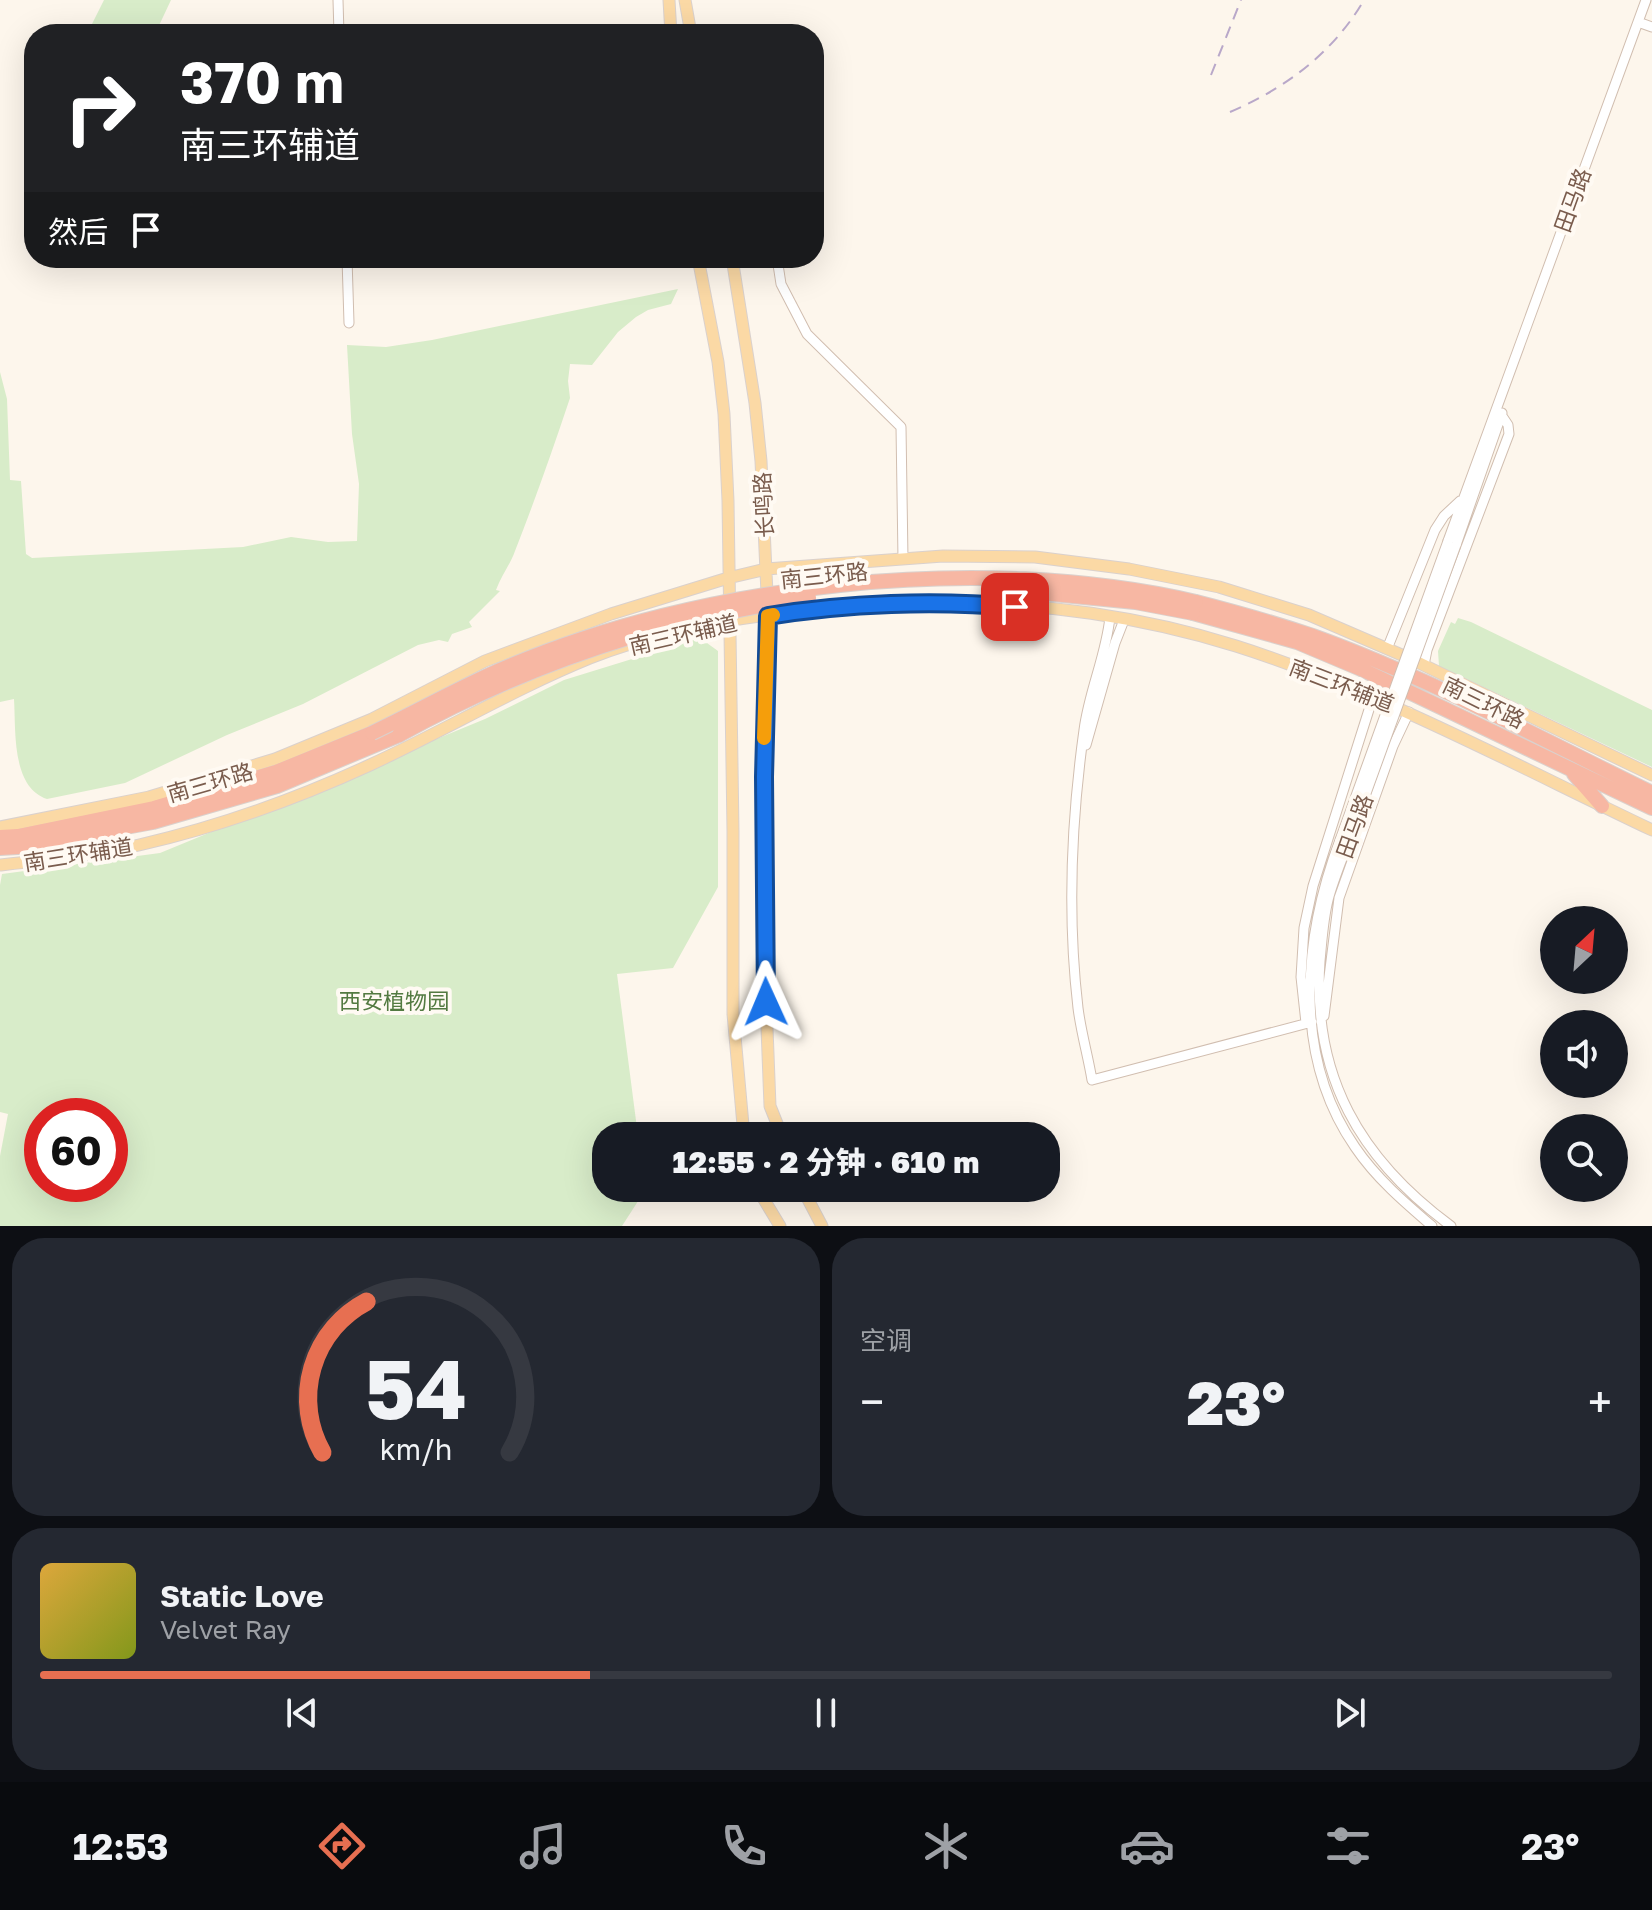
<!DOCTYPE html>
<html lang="zh">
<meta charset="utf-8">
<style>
:root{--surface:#171b24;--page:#242831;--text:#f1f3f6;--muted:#9ea1a6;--line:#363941;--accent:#e76f51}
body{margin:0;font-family:"Golos Text","Noto Sans SC",sans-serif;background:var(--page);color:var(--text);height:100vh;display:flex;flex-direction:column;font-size:30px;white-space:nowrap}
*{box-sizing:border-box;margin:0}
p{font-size:26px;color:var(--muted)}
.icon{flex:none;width:44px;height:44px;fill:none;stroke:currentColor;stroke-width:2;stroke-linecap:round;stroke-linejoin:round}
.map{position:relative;height:1226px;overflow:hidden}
.drawer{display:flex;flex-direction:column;gap:12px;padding:12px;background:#0d0f14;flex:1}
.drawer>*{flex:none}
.hud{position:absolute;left:24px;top:24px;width:800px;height:244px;border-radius:32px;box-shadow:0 8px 32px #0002;background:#202124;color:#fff;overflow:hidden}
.needle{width:52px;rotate:26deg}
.fabs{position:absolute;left:1540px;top:906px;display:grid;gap:16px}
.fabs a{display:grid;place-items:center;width:88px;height:88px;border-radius:50%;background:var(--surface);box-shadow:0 8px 32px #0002;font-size:40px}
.speed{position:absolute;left:24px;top:1098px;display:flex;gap:16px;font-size:40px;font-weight:700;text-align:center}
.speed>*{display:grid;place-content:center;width:104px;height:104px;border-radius:50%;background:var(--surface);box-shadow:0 8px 32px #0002;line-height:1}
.speed .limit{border:12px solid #d22;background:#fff;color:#111}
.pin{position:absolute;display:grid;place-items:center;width:68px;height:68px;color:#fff;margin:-34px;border-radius:16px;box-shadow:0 4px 12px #0006}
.me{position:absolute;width:88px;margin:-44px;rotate:359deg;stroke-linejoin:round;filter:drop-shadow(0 0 6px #0008)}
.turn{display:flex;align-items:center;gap:28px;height:168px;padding:0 24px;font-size:36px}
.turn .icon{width:104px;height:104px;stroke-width:2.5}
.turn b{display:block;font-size:56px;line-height:68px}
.then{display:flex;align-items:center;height:76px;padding:0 24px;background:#0003;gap:16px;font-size:30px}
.big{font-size:60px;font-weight:800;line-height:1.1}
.drawer .card{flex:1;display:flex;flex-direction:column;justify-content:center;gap:12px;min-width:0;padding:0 28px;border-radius:32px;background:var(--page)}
.drawer .dial{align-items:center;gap:0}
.dial svg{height:208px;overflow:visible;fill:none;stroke:var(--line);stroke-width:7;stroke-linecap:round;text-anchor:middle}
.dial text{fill:var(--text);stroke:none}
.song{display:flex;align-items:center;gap:24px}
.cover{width:96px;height:96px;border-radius:12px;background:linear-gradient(135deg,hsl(40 70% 55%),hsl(70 70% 35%))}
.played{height:8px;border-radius:4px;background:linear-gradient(90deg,var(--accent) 35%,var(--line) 35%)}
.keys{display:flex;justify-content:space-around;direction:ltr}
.heat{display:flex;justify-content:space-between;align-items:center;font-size:44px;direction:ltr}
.drawer .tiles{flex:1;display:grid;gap:12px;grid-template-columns:1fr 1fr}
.card:last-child{grid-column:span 2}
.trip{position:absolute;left:592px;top:1122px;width:468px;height:80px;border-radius:32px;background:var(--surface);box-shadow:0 8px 32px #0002;font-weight:800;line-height:80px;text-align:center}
.tab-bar{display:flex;height:128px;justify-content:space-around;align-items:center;background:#090b0e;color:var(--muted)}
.tab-bar .icon{width:56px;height:56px}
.tab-bar .active{color:var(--accent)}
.tab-bar b{font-size:36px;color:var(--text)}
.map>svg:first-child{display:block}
</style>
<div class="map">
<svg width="1652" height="1226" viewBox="0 0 1652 1226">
<rect width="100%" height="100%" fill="#fdf6ec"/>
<path fill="#d8ecc9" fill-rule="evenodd" d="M 104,0 L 171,0 L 155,34 L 87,34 Z
M 678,289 L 671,304 L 648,310 L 636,317 L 618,332 L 592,365 L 570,364 L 568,381 L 570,398 C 553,449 535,500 515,551 C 510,565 501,576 496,590 L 500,591 L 469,622 L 472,627 L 452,634 L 448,642 L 439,640 L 418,645 L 303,704 L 227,735 L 125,783 L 47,799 C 11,787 16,730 14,699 L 0,702 L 0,372 L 7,399 L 10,480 L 21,481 L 26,554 L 32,558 L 243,547 L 291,537 L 328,542 L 357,541 L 359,484 L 352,434 L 347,345 L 386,347 L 432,340 Z
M 1458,618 L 1471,622 L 1652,710 L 1652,767 L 1439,666 L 1438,651 L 1451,622 L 1455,624 Z
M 700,638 L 718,651 L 718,887 L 673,968 L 617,974 L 638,1136 L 606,1136 L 606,1188 L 642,1188 L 642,1195 L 622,1226 L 0,1226 L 0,1156 L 8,1114 L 0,1112 L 0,885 L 2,874 L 160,853 L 485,719 L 564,680 ZM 42,1116 L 110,1116 L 110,1184 L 42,1184 Z"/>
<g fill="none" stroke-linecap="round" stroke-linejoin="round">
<defs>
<path id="minor" d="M 338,0 L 339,34
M 1638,22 L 1652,27
M 347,258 L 349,323
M 777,258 L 781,284 L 807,334 L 901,427 L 903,559
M 1448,541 L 1646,0
M 1456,545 L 1502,413
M 1110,617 C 1106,656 1089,691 1084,730 C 1071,823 1067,914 1078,1008 C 1081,1032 1088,1056 1092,1080 L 1312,1022
M 1387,649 L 1435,530 L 1444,516 L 1460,501
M 1424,665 L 1427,650 L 1509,434 L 1508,425 L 1502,416
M 1086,745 L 1115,643 L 1124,620
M 1340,840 C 1303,938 1292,1056 1355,1147 C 1376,1178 1404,1202 1432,1226
M 1348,843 C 1341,862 1333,881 1328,900 C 1323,920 1322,941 1320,961 C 1312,1076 1360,1159 1451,1226
M 1324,1016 L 1339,898 L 1393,746 L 1409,712
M 1306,1023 L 1301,977 L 1304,928 L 1313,886 L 1373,697"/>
<path id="major" d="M 669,0 L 671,34
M 685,0 L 691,34
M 698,258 L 718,362 L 724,414 L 728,501 L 733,831 L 733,1014 L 744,1136
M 732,258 L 755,403 L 761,461 L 768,616 L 764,777 L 765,976 L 770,1106 L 782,1136
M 0,827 L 149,797 L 275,759 L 372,719 L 485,661 L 611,614 L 728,578 L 766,569 L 943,556 L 1035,557 L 1129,569 L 1219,587 L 1309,615 L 1411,659 L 1652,775
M 0,865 C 46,860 93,855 139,845 C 218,827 296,799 370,765 C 444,731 514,689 590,658 C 676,624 772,611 864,607 C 890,606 917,604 943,603 C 1040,602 1144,617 1236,646 C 1381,692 1515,765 1652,830
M 757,1188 L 780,1226
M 802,1188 L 822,1226"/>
<path id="highway" d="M 1196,602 C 1235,612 1274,623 1313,636 C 1430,678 1541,739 1652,793
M 1193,613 L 1297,642 L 1361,669 L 1652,808
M 1574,774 L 1602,806
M 0,837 L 18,836 L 154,808 L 276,772 L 372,733
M 0,848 L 18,847 L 153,822 L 277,786 L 399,735"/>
</defs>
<use href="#minor" stroke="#d1beb0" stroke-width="11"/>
<use href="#major" stroke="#dad1cd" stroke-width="13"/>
<use href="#highway" stroke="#dad1cd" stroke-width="16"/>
<use href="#minor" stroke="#fff" stroke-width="9"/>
<use href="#major" stroke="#fbd9a5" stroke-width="11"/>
<use href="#highway" stroke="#f7b7a3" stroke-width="14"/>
<path stroke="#b9a8c9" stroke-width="2" stroke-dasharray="12 8" stroke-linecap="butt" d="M 1211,75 L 1241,0
M 1230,112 C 1286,88 1333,53 1364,0"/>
<defs>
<path id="minor-bridge" d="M 1340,840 L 1448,541
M 1348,843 L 1456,545"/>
<path id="highway-bridge" d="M 1010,590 L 1135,602 L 1193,613
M 372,733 C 414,713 455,690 498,671 C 699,583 982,552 1196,602
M 399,735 C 526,665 665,618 809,598"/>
</defs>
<use href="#minor-bridge" stroke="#d1beb0" stroke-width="11" stroke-linecap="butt"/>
<use href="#highway-bridge" stroke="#dad1cd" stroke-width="16" stroke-linecap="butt"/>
<use href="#minor-bridge" stroke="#fff" stroke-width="9"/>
<use href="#highway-bridge" stroke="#f7b7a3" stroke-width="14"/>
</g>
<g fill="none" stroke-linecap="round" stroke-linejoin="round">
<defs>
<path id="route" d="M 766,1002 L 764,777 L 768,616 C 847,603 935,600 1015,607"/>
</defs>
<use href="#route" stroke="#114b97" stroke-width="20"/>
<use href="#route" stroke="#1a73e8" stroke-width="14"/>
<path stroke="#f59e0b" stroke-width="14" d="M 764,738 L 768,616 L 773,615"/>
</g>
<g text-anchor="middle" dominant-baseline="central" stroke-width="8" stroke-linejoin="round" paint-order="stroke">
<g font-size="22" fill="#7a5c4d" stroke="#fffaf3">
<text transform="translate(1572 200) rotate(-70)">田马路</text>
<text transform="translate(763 505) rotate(-93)">长鸣路</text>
<text transform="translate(824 575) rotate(-6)">南三环路</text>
<text transform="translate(683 634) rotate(-13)">南三环辅道</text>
<text transform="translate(1342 685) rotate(21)">南三环辅道</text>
<text transform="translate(1484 702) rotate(26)">南三环路</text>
<text transform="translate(210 782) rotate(-16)">南三环路</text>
<text transform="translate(1354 826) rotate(-70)">田马路</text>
<text transform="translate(78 854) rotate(-9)">南三环辅道</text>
</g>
<g font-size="22" fill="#537a41" stroke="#fffaf3">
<text x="394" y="1000">西安植物园</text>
</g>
</g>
</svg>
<div class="fabs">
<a><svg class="needle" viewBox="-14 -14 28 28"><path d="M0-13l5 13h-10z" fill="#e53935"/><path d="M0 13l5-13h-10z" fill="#9ea1a6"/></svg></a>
<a><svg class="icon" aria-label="sound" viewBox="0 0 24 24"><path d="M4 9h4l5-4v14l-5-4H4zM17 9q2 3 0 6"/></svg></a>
<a><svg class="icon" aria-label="search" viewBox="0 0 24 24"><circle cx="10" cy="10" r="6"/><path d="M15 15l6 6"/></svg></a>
</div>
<div class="speed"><div class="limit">60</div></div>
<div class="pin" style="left:1015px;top:607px;background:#d93025"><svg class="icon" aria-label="arrive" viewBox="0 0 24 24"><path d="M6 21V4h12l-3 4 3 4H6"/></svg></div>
<svg class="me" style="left:766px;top:1002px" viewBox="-20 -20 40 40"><path d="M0-17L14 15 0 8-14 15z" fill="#1a73e8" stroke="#fff" stroke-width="4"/></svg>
<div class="trip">12:55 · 2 分钟 · 610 m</div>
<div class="hud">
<div class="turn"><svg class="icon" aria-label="right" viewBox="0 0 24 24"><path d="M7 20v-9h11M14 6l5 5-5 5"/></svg><div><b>370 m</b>南三环辅道</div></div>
<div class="then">然后<svg class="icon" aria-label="arrive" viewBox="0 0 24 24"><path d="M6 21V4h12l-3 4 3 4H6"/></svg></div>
</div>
</div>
<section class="drawer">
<div class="tiles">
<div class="card dial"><svg viewBox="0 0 100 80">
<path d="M14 69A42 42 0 1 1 86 69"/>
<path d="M14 69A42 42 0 0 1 31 11" stroke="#e76f51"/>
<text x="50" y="56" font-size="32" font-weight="700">54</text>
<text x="50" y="72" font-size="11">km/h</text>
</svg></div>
<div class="card"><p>空调</p>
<div class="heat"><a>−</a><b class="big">23°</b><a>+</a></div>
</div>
<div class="card">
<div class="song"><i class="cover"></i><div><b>Static Love</b><p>Velvet Ray</p></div></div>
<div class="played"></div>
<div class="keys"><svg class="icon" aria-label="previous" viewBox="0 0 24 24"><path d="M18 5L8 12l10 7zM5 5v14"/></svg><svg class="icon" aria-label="pause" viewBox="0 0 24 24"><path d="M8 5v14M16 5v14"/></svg><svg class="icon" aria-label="next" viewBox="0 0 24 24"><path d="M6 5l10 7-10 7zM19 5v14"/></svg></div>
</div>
</div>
</section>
<nav class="tab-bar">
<b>12:53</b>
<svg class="icon active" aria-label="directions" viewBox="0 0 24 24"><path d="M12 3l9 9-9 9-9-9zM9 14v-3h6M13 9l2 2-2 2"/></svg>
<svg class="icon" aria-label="music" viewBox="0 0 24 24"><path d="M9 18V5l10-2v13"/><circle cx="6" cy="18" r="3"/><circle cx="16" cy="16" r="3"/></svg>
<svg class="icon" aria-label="phone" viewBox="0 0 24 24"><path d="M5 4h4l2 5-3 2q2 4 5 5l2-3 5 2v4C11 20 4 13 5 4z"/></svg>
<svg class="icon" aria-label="climate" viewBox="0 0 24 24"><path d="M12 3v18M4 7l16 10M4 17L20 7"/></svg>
<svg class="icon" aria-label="car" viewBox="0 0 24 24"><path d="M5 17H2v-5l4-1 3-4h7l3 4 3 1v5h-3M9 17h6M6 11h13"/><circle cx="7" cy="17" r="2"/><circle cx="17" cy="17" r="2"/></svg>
<svg class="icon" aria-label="filters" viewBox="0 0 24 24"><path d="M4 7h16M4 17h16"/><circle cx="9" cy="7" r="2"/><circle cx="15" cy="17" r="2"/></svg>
<b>23°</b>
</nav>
